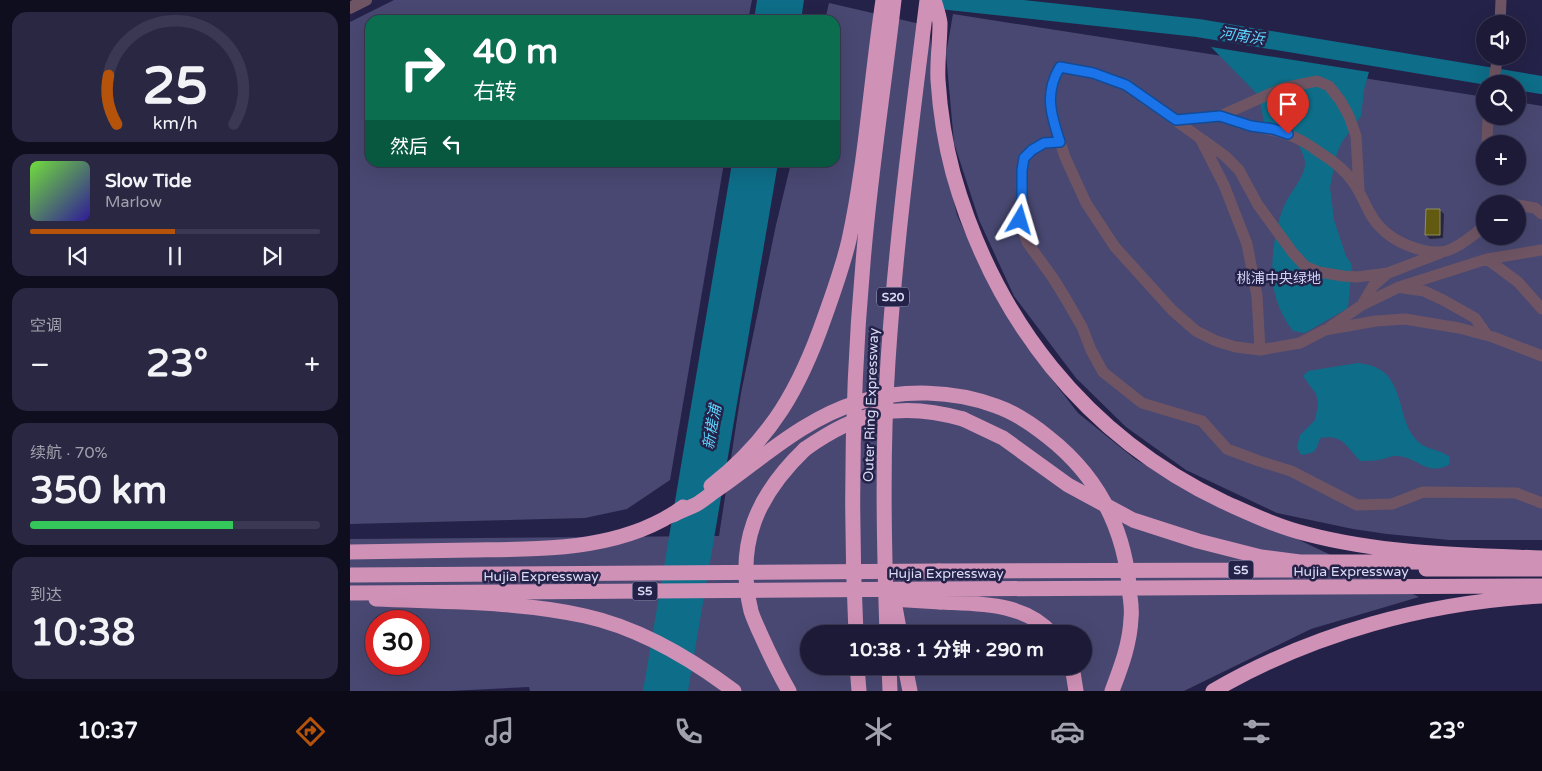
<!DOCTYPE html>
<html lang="zh">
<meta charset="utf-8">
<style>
:root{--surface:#1c1a37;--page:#292742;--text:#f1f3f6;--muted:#a0a1ad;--line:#3a3852;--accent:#b45309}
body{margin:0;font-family:"Varela Round","Noto Sans SC",sans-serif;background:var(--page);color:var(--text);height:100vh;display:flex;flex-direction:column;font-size:19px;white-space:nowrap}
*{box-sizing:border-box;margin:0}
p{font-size:16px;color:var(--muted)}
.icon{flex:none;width:28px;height:28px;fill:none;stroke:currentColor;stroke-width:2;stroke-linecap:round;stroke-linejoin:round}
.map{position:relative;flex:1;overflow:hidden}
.panel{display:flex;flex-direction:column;gap:12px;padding:12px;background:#0f0e1e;width:350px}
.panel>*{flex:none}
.guide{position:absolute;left:15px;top:15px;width:475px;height:152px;border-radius:15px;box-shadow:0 5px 20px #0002,0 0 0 1px var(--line);background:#0b6e4f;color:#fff;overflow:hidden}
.fabs{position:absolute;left:1126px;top:15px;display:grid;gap:10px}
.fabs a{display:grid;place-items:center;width:50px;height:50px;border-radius:50%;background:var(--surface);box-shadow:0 5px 20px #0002,0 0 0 1px var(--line);font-size:25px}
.speed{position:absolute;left:15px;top:610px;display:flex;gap:10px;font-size:25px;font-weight:700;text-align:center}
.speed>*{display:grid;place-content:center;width:65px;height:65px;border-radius:50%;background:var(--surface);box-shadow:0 5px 20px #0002,0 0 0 1px var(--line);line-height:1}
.speed .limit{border:8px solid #d22;background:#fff;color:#111}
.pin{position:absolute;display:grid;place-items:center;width:42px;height:42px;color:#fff;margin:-51px -21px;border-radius:50% 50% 50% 0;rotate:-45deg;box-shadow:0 0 5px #0007}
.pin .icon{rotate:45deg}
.me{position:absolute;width:55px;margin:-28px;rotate:7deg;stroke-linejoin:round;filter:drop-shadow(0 0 4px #0008)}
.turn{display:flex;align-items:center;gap:18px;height:105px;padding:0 25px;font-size:22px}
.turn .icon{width:65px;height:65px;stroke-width:2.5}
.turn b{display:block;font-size:35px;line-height:42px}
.then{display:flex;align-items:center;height:48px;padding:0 25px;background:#0003;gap:10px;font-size:19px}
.big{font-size:38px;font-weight:700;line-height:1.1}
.panel .card{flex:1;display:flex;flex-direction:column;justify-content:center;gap:8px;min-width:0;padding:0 18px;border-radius:15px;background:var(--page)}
.panel .dial{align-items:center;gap:0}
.dial svg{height:130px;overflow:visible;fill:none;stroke:var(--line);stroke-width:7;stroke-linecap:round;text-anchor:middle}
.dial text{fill:var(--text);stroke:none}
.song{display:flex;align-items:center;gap:15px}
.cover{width:60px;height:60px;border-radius:8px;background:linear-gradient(135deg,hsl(100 70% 55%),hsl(250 70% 35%))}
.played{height:5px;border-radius:2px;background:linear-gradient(90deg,var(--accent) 50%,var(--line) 50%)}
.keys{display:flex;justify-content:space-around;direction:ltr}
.heat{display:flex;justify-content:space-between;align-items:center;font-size:28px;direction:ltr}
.charge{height:8px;border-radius:4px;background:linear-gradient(90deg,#34c759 70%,var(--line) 0)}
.trip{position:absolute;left:450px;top:625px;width:292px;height:50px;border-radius:25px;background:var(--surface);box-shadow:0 5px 20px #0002,0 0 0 1px var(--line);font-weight:700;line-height:50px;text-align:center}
.tab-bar{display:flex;height:80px;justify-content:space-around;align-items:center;background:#0b0a16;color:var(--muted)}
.tab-bar .icon{width:35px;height:35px}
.tab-bar .current{color:var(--accent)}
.tab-bar b{font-size:22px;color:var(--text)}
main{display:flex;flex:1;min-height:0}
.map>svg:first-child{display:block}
</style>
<main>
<section class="panel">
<div class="card dial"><svg viewBox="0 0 100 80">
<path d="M14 69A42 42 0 1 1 86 69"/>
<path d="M14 69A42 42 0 0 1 9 39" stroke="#b45309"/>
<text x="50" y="56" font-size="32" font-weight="700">25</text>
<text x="50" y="72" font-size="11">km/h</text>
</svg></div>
<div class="card">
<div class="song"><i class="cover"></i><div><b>Slow Tide</b><p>Marlow</p></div></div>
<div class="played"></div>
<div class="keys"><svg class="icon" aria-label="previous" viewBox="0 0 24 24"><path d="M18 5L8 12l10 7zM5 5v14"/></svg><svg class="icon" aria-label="pause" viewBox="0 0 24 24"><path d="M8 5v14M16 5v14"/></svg><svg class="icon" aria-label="next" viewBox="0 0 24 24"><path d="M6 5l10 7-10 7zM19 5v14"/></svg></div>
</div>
<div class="card"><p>空调</p>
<div class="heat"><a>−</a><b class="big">23°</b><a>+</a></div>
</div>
<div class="card"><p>续航 · 70%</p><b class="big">350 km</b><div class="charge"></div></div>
<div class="card"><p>到达</p><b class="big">10:38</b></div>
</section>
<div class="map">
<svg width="1192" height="691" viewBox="0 0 1192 691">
<rect width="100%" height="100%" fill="#252249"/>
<path fill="#494872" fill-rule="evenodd" d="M 44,0 L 402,0 L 398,20 L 20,20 L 20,162 L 374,163 L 320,480 L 277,509 L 235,518 L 0,524 L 0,22 Z
M 479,3 L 579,26 L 591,144 L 607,215 L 635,276 L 676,346 L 728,413 L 785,459 L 862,504 L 943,537 L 1069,597 L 961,629 L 834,691 L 180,691 L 179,687 L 99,691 L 0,691 L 0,539 L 369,536 L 391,393 L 426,225 L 441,163 L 485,162 L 485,20 L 475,20 ZM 26,621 L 69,621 L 69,664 L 26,664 ZM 459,634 L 734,634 L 734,666 L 459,666 Z
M 603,14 L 1135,97 L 1135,116 L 1168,116 L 1168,102 L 1192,106 L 1192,540 L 1099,540 L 1037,534 L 1003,529 L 927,513 L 836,470 L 776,427 L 726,378 L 664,296 L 629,220 L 604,143 L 596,54 ZM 1135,144 L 1168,144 L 1168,176 L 1135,176 ZM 1135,204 L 1168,204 L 1168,236 L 1135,236 Z"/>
<path fill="#0e6d88" d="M 407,0 L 454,0 L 451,20 L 404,20 Z
M 861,47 L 1019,72 L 1014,90 L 1011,116 L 992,142 L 987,153 L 980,187 L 984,220 L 996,256 L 1002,265 L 998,308 L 955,333 L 943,331 C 934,319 927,305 924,290 C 919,268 925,224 935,204 C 941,191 955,177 955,163 C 955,159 952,152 950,148 C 941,127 937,124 914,122 L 909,96 Z
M 382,163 L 428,163 L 338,691 L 293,691 Z
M 1008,363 C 1014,364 1022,365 1027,368 C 1051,379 1049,413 1061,433 C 1073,452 1084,446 1100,457 L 1099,465 C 1076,476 1069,458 1048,456 C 1043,455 1038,458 1033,459 C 1025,461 1018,461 1010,461 C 996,446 993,434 970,438 C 966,451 966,453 951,455 L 947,447 L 950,435 L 965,420 L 968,405 L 966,394 L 953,376 L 958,371 Z"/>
<path fill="#0007" d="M 1090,210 L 1094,214 L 1093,238 L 1080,239 L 1076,235 Z"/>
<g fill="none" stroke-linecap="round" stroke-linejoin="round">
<path stroke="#0e6d88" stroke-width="18" d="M 590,0 L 848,28 L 1192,85"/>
</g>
<path fill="#615a10" stroke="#928e5b" d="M 1076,209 L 1090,209 L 1090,235 L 1075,235 Z"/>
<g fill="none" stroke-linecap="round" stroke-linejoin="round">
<path stroke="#6f5564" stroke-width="11" d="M 1150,24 L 1151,0
M 1143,84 L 1148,56
M 870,116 C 880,119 891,124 902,126 C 931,132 945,134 969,152 C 982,160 995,170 1003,182 C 1014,197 1018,216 1031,228 C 1044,242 1071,253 1090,252 C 1103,252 1126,234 1135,225
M 826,120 L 870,116 L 933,88 L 967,81 L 979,86 L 990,100 L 999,116 L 1006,136 L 1009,191
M 853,140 L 875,156 L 889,170 L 908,205 L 943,253 L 955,266 L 969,272 L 993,276 L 1007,277 L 1038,273
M 710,142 C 702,116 694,92 710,67 L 743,73 L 776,85 L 850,138 L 874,185 L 897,244 L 907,296 L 910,350
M 1137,144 L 1138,116
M 1168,205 L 1185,208 L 1192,214
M 1137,259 L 1168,282 L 1192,309
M 1053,288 L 1074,291 L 1093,300 L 1125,318 L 1137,335
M 1012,305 L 1023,286 L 1038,273 L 1090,253
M 980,327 L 1012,305 L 1049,287 L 1137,259 L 1192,250
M 1192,356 L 1143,337 L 1109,328 L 1055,319 L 1026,321 L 975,330 L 950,343 L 910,350 L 886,347 L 866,341 L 846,331 L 822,310 L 765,247 L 736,203 L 715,157 L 710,142 L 694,143 L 682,150 L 674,158 L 672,170 L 672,207 L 670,220 L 677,242 L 703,278 L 716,299 L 732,327 L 741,350 L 753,372 L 792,403 L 852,421 L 877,449 L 909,461 L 941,471 L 1007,505 L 1042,504 L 1073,492 L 1166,493 L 1192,503"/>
<path stroke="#6f5564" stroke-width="12" d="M 0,8 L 16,0"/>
<path stroke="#d091b6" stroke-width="15" d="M 584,0 C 586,7 589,15 590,23 C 590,42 587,61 588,80 C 590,111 595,143 603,173 C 644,319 735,436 874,502 C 901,514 928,527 957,534 C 1033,554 1114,555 1192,558
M 613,419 L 653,438 L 718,485 L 783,520 L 848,541 L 911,557 L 950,562 L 1088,562
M 361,486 C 422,438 450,388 475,316 C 484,291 493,266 499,240 C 516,162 521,79 533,0
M 0,552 C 41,551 82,551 123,550 C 193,549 273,551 333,507
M 1076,569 L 1192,569
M 589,571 L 951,570
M 591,589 L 1192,586
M 26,599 C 96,602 167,601 235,616 C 290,628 340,658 384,691
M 544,601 L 550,634
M 590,602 C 629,604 674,602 702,634
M 506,634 C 500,510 502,387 513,263 C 520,175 534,88 544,0
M 537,634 C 534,543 532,452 538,361 C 546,240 562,120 577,0
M 507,666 L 509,691
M 539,666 L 540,691
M 555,666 L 560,691
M 722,666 L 726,691
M 439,691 C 428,672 419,653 410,633 C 407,626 403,618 401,611 C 385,544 407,495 455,449
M 863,691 C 963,633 1077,602 1192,596"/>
<path stroke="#d091b6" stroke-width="15" d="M 455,449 C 509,411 549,401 613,419
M 323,515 C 330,511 339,508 347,504 C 355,499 363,492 371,487 C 416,455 456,418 509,402 C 553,389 603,390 646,406 C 666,413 682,424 698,437 C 749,477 776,531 780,596 C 781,603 782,611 781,618 C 780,644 771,667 762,691
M 0,575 L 589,571
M 0,593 L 591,589
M 541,599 L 590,602"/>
</g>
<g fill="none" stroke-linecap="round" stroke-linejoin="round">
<defs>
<path id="route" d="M 670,220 L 672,207 L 672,170 L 674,158 L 682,150 L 694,143 L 710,142 C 701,115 694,93 710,67 L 743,73 L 776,85 L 826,120 L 870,116 L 901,126 L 923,129 L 938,134"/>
</defs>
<use href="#route" stroke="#114b97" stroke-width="12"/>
<use href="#route" stroke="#1a73e8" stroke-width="9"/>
</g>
<g text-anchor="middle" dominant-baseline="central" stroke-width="5" stroke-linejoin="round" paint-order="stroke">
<g fill="#252249" stroke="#a3a3c1" stroke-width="1">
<rect x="527" y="287.5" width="32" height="19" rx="4"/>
<rect x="878.5" y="560.5" width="25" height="19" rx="4"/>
<rect x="282.5" y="581.5" width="25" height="19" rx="4"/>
</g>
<g font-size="12" font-weight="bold" fill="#d9daf4">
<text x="543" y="297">S20</text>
<text x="891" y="570">S5</text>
<text x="295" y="591">S5</text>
</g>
<g font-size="14" fill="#d0d2f4" stroke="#252249">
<text x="929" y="278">桃浦中央绿地</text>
</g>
<g font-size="14" fill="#d9daf4" stroke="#252249">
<text transform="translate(521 405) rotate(-88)">Outer Ring Expressway</text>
<text x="1001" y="571">Hujia Expressway</text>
<text x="596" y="573">Hujia Expressway</text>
<text x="191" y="576">Hujia Expressway</text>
</g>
<g font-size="15" font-style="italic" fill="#5ed5fd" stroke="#252249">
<text transform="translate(892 36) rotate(9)">河南浜</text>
<text transform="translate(362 427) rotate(-80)">新槎浦</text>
</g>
</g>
</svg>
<div class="fabs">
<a><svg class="icon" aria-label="sound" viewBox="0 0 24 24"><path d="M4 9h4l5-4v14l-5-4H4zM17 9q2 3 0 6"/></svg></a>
<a><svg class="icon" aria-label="search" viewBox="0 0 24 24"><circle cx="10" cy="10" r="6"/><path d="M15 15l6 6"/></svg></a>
<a>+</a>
<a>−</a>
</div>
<div class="speed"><div class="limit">30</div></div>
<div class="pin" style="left:938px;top:134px;background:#d93025"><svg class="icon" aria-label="arrive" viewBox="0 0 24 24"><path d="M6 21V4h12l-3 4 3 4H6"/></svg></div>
<svg class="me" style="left:670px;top:220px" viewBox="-20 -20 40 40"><path d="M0-17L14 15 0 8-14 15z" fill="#1a73e8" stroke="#fff" stroke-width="4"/></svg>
<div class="trip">10:38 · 1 分钟 · 290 m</div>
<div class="guide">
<div class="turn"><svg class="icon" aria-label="right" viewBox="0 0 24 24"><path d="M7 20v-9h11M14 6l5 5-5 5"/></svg><div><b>40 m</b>右转</div></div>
<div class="then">然后<svg class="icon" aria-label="left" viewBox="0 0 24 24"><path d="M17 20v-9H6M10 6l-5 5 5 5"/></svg></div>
</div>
</div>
</main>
<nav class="tab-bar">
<b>10:37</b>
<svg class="icon current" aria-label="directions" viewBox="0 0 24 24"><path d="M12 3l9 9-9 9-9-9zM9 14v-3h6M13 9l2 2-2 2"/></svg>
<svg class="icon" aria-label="music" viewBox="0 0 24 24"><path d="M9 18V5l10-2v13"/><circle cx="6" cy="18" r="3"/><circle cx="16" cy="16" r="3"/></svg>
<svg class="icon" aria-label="phone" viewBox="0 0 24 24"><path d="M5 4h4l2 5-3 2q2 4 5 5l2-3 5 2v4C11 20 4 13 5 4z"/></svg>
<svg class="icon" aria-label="climate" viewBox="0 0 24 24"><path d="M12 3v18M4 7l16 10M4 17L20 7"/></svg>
<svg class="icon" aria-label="car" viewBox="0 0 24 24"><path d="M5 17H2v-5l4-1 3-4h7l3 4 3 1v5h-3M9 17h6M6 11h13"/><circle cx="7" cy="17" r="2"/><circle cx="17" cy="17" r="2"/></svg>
<svg class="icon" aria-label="filters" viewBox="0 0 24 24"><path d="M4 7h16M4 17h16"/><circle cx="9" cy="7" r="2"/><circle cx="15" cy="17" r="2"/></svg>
<b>23°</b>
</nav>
